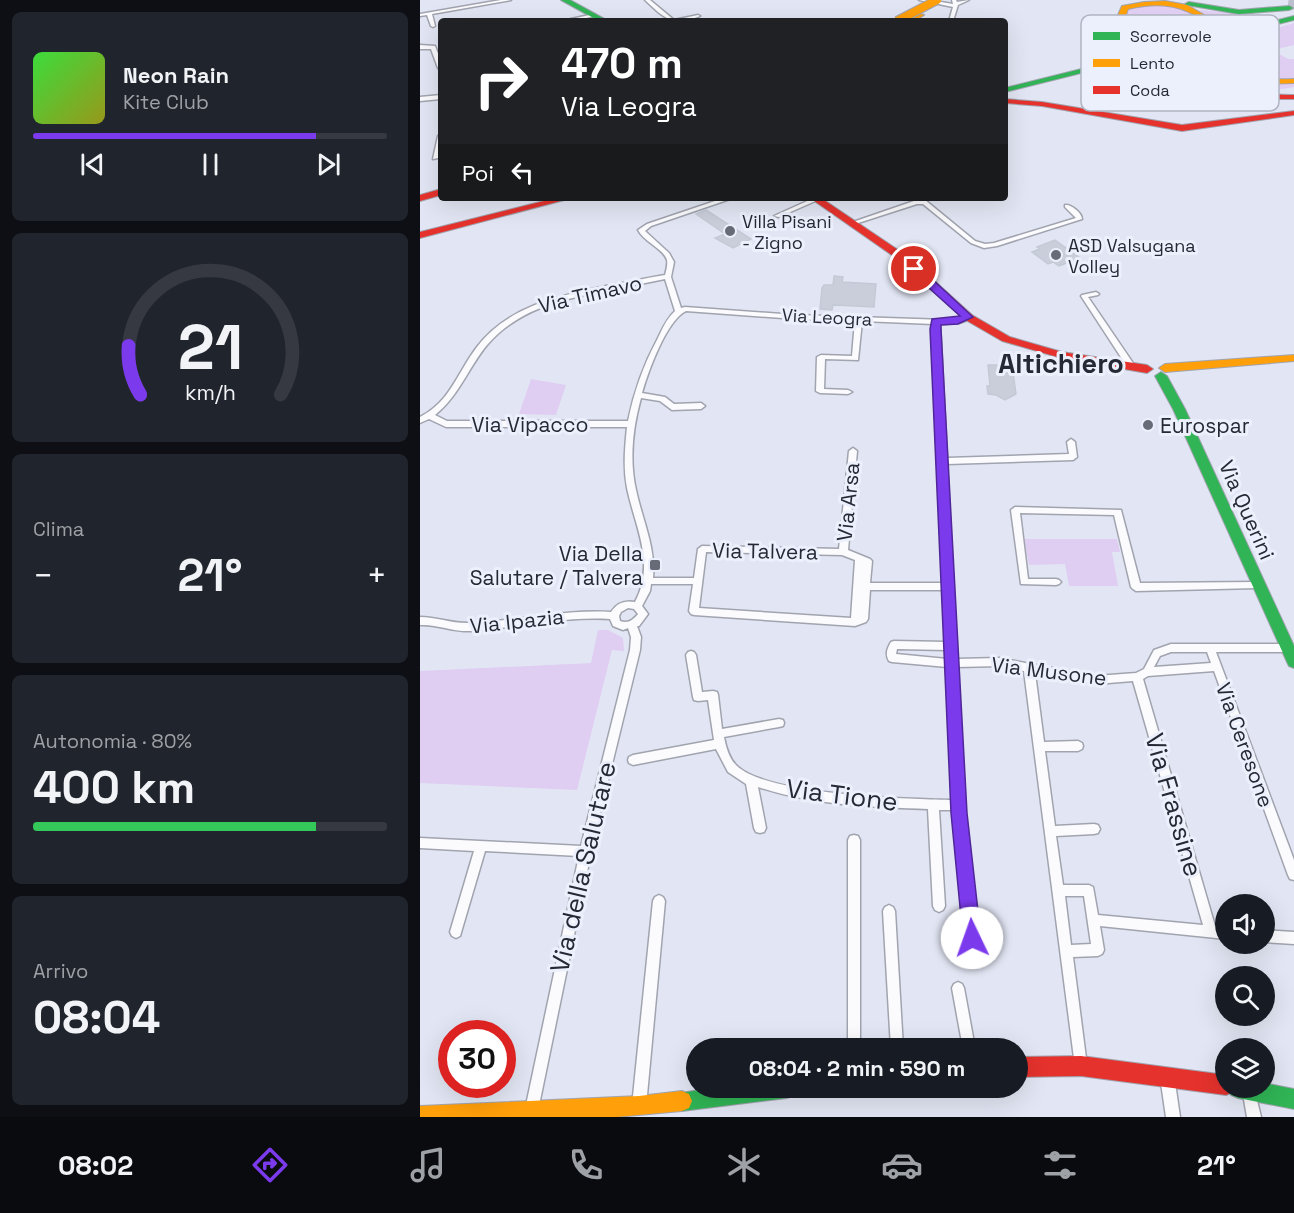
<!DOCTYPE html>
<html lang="it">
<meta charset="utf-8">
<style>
:root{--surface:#171b24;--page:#20242c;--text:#f1f3f6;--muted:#9ea1a6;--line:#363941;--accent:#7c3aed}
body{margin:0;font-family:"Space Grotesk",sans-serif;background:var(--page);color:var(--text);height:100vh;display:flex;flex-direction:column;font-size:22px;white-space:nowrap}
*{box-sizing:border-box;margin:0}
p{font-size:20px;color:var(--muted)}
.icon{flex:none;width:33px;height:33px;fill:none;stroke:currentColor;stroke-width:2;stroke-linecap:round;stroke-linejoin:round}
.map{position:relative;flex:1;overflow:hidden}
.drawer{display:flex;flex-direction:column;gap:12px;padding:12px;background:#0d0f14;width:420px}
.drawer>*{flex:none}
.guide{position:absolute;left:18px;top:18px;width:570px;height:183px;border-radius:6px;box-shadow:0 6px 24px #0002;background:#202124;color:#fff;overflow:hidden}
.tools{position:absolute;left:795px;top:894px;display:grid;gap:12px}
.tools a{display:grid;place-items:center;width:60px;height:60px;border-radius:50%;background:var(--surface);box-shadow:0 6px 24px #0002;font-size:30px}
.speed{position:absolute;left:18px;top:1020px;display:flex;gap:12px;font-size:30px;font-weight:700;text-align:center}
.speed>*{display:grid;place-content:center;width:78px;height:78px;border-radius:50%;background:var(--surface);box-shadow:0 6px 24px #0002;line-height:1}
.speed .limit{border:9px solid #d22;background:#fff;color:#111}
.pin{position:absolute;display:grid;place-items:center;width:51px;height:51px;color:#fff;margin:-26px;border:3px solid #fff;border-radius:50%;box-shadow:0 2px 6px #0007}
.me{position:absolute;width:66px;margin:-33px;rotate:357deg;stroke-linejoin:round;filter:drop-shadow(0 0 4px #0008)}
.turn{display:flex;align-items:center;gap:21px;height:126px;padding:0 24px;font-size:27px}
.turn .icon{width:78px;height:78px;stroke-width:2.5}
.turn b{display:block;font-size:42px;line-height:51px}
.then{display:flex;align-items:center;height:57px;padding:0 24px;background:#0003;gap:12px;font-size:22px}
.big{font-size:45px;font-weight:700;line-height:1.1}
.drawer .card{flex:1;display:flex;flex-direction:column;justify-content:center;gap:9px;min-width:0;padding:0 21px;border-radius:9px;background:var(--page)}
.drawer .dial{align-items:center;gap:0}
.dial svg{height:156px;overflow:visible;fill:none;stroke:var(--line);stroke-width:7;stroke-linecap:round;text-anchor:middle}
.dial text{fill:var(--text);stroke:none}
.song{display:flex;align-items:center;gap:18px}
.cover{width:72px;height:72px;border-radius:9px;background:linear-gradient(135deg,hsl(120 70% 55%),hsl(60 70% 35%))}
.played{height:6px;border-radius:3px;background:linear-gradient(90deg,var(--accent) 80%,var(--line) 80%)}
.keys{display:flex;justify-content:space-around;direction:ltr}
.heat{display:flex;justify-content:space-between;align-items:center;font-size:33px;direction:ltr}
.charge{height:9px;border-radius:4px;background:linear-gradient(90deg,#34c759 80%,var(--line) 0)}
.trip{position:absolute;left:266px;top:1038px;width:342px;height:60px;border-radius:30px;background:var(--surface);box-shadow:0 6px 24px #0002;font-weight:700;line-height:60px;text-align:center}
.tabs{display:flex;height:96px;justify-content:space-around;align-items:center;background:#090b0e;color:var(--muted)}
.tabs .icon{width:42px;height:42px}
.tabs .selected{color:var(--accent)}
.tabs b{font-size:27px;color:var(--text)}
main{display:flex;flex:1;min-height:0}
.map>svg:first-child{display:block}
</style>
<main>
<section class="drawer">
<div class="card">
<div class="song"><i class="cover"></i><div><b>Neon Rain</b><p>Kite Club</p></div></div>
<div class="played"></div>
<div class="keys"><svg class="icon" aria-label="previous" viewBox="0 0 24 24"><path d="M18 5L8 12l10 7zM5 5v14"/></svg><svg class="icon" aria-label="pause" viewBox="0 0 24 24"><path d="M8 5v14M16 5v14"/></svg><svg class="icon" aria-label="next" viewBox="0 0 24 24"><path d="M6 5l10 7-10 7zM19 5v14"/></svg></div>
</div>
<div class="card dial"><svg viewBox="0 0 100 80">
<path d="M14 69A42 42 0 1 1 86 69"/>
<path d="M14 69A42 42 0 0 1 8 44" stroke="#7c3aed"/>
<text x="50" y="56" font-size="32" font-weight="700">21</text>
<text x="50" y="72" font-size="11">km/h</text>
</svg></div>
<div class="card"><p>Clima</p>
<div class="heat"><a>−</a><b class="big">21°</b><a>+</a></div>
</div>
<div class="card"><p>Autonomia · 80%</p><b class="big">400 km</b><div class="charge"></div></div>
<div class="card"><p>Arrivo</p><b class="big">08:04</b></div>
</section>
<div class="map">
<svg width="874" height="1117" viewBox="0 0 874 1117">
<rect width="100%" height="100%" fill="#e2e6f4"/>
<path fill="#dfcdf2" d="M 750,4 L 778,15 L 779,24 L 765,32 L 739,39 L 707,20 L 706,11 L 714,6 Z
M 779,10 L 826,14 L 832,17 L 782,29 L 787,25 L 788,18 Z
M 874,23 L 874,45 L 857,49 L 859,51 L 856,52 L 868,59 L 874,59 L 874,79 C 854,81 829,80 810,72 C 804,69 797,61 791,56 L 792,52 L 801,44 Z
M 790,43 L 785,49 L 784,56 C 799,84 847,80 874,83 L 874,87 C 842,94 815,88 788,70 C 778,64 771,56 761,51 Z
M 111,379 L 146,385 L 136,415 L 99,414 Z
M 604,539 L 697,539 L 700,552 L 692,552 L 698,586 L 649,586 L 645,564 L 609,565 Z
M 178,630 L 188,630 L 203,638 L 204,651 L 192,650 L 157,790 L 0,783 L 0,671 L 171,663 Z"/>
<path fill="#c9ceda" stroke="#c3cad5" stroke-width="1.5" d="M 286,210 L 331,239 L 313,248 L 295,238 L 305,234 L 276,214 Z
M 635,240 L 660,258 L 639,266 L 633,262 L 628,264 L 612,252 L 620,249 L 617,247 Z
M 414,276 L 423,277 L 422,282 L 456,284 L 454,307 L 413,305 L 412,310 L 400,309 L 402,288 L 404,285 L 413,285 Z
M 568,365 L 592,365 L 596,394 L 585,400 L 576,395 L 568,394 L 567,386 L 570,386 Z"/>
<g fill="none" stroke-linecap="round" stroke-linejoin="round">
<path stroke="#bcc0ce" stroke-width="10" stroke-dasharray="10 5" stroke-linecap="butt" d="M 868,4 L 874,5
M 736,39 L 759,52"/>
<defs>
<path id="street" d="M 81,0 L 91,0 L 12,14 L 15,26 L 13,27 L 11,26 L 7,15 L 0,16 L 0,14 Z
M 225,0 L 230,0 L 254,20 L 278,15 L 280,16 C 253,28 244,18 225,0 Z
M 499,0 L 509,0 L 533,4 L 532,0 L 536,0 L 537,2 L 549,0 L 538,5 L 533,21 L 529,21 L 533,7 Z
M 174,14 L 176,15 L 176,16 L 151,21 L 142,21 Z
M 0,45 L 15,46 L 21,61 L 21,70 L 18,68 L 11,49 L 0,49 Z
M 21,95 L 21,99 L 0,101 L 0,97 Z
M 21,134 L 21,147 L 18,158 L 13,159 L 18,136 Z
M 304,198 L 313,198 L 231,226 L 225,231 L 249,253 L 254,262 L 251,277 L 261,308 L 265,307 L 376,315 L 526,320 L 538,319 L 545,315 L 551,315 L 551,319 L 539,323 L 520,324 L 527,458 L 649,454 L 647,442 L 651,439 L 655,442 L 657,457 L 653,460 L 527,464 L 537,659 L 579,658 L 676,676 L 716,673 L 724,669 L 734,650 L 751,644 L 867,644 L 870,645 L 872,648 L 870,651 L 867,652 L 796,652 L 874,860 L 874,880 L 870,879 L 868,875 L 794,671 L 728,676 L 723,679 L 795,926 L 806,927 L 806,939 L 680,926 L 684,950 L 682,954 L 678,956 L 653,957 L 667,1066 L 666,1071 L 661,1072 L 656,1071 L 655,1066 L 604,671 L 579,666 L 537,667 L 544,814 L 558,938 L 556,942 L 552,944 L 548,942 L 546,938 L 533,810 L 519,810 L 525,906 L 523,910 L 519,912 L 515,910 L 513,906 L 508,809 C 452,807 392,805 338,787 L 346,828 L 344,832 L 340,833 L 336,832 L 334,828 L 326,784 L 308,772 L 296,749 L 213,765 L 209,763 L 208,760 L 209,757 L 213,755 L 294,740 L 288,700 L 278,701 L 274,700 L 273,697 L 266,655 L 268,652 L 271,651 L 274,652 L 276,655 L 282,692 L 293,691 L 297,692 L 298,695 L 302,729 L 359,719 L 363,720 L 364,723 L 363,726 L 359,727 L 304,737 C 306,747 309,759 317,766 C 348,795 487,799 533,800 L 527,667 L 472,662 L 469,661 C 465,654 467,649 471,642 L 474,641 L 526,642 L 524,590 L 450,590 L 448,619 L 446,622 L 435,626 L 274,615 L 271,614 L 269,611 L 273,584 L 231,584 L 230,591 L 222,606 L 228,614 L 219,626 L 217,626 L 221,637 L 220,650 L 174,838 L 117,1115 L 112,1117 L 107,1115 L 105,1110 L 159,856 L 65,851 L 40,936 L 36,938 L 32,936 L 30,932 L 54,851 L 0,848 L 0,838 L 161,846 L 210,650 L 211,637 L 208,628 L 203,630 L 193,626 L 190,619 C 144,616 97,628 51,631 C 33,632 17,624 0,625 L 0,617 C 17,617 33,624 51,623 C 98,621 144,609 191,612 C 197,603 204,600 215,602 C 236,563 215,527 207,488 C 203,467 205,447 207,427 L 26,427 L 9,419 L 0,423 L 0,417 C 31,401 37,373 57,347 C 88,306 139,296 186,286 C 206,283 225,278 245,275 C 246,271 248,265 247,260 C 244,249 224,242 218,230 L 227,224 ZM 245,279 L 255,311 C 246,319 242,330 237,340 C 223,366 214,392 208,421 L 27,421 L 15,415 C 39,396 48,368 67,345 C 98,309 142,299 186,291 C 206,287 225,283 245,279 ZM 266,311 L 376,319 L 435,321 L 432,356 L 401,355 L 397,357 L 396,391 L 400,393 L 428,394 L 432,392 L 428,390 L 404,389 L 405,359 L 438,360 L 442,321 L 513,324 L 524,583 L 450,583 L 452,561 L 450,559 L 428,550 L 437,451 L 433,448 L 429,451 L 419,549 L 282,546 L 278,549 L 274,578 L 233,578 C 236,548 222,519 216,490 C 209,459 213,427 221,398 L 240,401 L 252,410 L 281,409 L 285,406 L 281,403 L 254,404 L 245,397 L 222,393 C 228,372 246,321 266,311 ZM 286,552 L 422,555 L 435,560 L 431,618 L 279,608 ZM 208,608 L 214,609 L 218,614 C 213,620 208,624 200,621 L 199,616 L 201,612 ZM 477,649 L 526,650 L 527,659 L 476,654 ZM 751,652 L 787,652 L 791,663 L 734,667 L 740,656 ZM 615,673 L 676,684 L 713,681 L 783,925 L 678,915 L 673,887 L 669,885 L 643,885 L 636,836 L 674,834 L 678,833 L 680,829 L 678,825 L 674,824 L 635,826 L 625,751 L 658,751 L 662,749 L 663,746 L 662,743 L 658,741 L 624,742 ZM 645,896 L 664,896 L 671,944 L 651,945 Z
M 394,198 L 400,199 L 359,217 L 354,216 Z
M 505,200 L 555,241 L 565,244 L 574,243 L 656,218 L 645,207 L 645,205 C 651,204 662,213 662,219 L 577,246 L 564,248 L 551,243 L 503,204 L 497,204 L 435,224 L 430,223 L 494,201 Z
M 676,292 L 679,294 L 678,295 L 668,297 L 715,366 L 714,368 L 708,368 L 661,296 L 662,295 Z
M 595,507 L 701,510 L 720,583 L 837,582 L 840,583 L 842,585 L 840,587 L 837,588 L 716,591 L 713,589 L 711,587 L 694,515 L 600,513 L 608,579 L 636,579 L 639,580 L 641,582 L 639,584 L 636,585 L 601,584 L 591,510 Z
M 434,835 L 438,836 L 440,840 L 440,1048 L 428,1048 L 428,840 L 430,836 Z
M 239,895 L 243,897 L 245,901 L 226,1106 L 224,1111 L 219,1113 L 214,1111 L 212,1106 L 233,901 L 235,897 Z
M 469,905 L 473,907 L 475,911 L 483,1048 L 471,1048 L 463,911 L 465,907 Z
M 844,930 L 874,932 L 874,944 L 844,942 Z
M 538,982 L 542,984 L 544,988 L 555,1048 L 543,1048 L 532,988 L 534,984 Z
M 747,1069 L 752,1071 L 754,1076 L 760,1117 L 746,1117 L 740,1076 L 742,1071 Z
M 822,1088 L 834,1088 L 841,1117 L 827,1117 Z"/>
<path id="fast" d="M 141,0 L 150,0 L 188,21 L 179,21 Z
M 769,2 L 819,10 L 869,6 L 873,8 L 869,10 L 819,14 L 767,5 L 765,4 Z
M 874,16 L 874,20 L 585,92 L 585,88 Z
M 741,372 L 747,376 L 765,409 L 874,646 L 874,668 L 869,666 L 867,662 L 753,409 L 735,376 Z
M 844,1083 L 874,1089 L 874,1109 L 818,1098 L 811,1095 L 808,1088 L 844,1088 Z
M 291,1088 L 377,1088 L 374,1095 L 367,1098 L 262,1111 L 255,1108 L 252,1101 L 255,1094 Z"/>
<path id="slow" d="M 745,1 L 767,5 L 786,16 L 786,25 L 776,33 L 755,38 L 751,36 L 752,34 L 770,29 L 778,24 L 778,17 C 756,3 733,3 708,9 L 706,15 L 709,21 L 739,37 L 739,41 L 736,41 L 703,24 L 698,15 L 702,6 L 724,2 Z
M 497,13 L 504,15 L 494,21 L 485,21 Z
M 806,37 L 809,37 L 809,41 L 796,47 L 791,53 C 811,80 843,80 874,79 L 874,83 C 839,85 805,83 783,53 L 790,43 Z
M 874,355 L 874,361 L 745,372 L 739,368 L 745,364 Z
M 262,1091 L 269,1094 L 272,1101 L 269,1108 L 262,1111 L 196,1117 L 0,1117 L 0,1106 L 219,1096 Z"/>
<path id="jam" d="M 750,51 L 756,51 C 795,81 824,95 874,95 L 874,99 C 822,100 791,85 750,55 Z
M 585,99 L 622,102 L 762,125 L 874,111 L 874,115 L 762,131 L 622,106 L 585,103 Z
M 21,189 L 21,195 L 0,201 L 0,195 Z
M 136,198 L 152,198 L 0,238 L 0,232 Z
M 390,198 L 401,198 L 487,256 L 552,315 L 590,337 L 642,352 L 727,365 L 733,369 L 727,373 L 641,358 L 582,341 L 544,319 L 479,260 Z
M 661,1056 L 806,1075 L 806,1088 L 815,1088 L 813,1092 L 806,1095 L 661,1076 L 597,1077 L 597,1057 Z"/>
</defs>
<use href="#street" stroke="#a1a4af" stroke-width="3"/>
<use href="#fast" stroke="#a1a4af" stroke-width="2"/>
<use href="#slow" stroke="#a1a4af" stroke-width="2"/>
<use href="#jam" stroke="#a1a4af" stroke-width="2"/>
<use href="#street" fill="#fbfbfd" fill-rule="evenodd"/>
<use href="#fast" fill="#30b455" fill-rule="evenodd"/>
<use href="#slow" fill="#ff9f0a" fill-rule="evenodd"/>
<use href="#jam" fill="#e5322d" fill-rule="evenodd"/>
<defs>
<path id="slow-bridge" d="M 477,21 L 517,0"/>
</defs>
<use href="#slow-bridge" stroke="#a1a4af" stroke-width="10" stroke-linecap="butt"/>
<use href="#slow-bridge" stroke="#ff9f0a" stroke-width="8"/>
</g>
<path fill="#7c3aed" stroke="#51269a" stroke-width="1.5" d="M 490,266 L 498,266 L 553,317 L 538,324 L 521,325 L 521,329 L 547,813 L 561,938 L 558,945 L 552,947 L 546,945 L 543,938 L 531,813 L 510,329 L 512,319 L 540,316 L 490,271 Z"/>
<g fill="#676b78" stroke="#ecf0fd" stroke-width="2">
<circle cx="310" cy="231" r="6"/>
<circle cx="636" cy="255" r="6"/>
<circle cx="728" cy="425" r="6"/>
<rect x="229" y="559" width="12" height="12" rx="3"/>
</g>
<g text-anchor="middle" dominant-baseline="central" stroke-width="6" stroke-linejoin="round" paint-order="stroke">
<g font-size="18" fill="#252935" stroke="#ecf0fd" text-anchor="start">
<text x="322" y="221">Villa Pisani<tspan x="322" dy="21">- Zigno</tspan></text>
<text x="648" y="245">ASD Valsugana<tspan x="648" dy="21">Volley</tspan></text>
</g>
<g font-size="18" fill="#252935" stroke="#ecf0fd">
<text transform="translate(407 317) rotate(3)">Via Leogra</text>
</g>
<g font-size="21" fill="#252935" stroke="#ecf0fd">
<text transform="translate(170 294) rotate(-13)">Via Timavo</text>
<text x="110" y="424">Via Vipacco</text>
<text transform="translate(428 502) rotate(-84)">Via Arsa</text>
<text transform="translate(827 510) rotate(66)">Via Querini</text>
<text transform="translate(345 551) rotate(1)">Via Talvera</text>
<text transform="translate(97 621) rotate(-6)">Via Ipazia</text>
<text transform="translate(629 671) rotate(7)">Via Musone</text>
<text transform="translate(825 745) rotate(70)">Via Ceresone</text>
</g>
<g font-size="21" fill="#252935" stroke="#ecf0fd" text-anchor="start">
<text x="740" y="425">Eurospar</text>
<text x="223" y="553" text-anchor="end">Via Della<tspan x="223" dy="24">Salutare / Talvera</tspan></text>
</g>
<g font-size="26" fill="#252935" stroke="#ecf0fd">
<text transform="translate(422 795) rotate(7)">Via Tione</text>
<text transform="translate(754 805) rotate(74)">Via Frassine</text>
<text transform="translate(163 867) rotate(-77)">Via della Salutare</text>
</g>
<g font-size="27" font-weight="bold" fill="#252935" stroke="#ecf0fd">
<text x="641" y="363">Altichiero</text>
</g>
</g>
<rect x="661" y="15" width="198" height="96" rx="9" fill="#ecf0fd" stroke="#b0b4c1" stroke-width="1.5"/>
<rect x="673" y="32" width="27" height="8" fill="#30b455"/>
<rect x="673" y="59" width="27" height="8" fill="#ff9f0a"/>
<rect x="673" y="86" width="27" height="8" fill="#e5322d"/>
<g font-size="16" fill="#252935">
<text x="710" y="42">Scorrevole</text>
<text x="710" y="69">Lento</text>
<text x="710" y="96">Coda</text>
</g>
</svg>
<div class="tools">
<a><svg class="icon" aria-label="sound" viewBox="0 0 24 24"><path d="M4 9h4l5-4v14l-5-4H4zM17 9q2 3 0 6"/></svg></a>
<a><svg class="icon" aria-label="search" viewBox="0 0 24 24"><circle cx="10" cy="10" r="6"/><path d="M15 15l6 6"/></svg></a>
<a><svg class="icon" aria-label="layers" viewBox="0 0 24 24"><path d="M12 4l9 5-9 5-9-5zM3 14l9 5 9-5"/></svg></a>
</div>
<div class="speed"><div class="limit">30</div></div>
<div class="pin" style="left:494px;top:269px;background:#d93025"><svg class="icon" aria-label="arrive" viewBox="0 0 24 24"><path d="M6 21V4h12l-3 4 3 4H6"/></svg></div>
<svg class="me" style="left:552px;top:938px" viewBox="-20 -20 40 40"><circle r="19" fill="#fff"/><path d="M0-13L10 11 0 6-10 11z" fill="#7c3aed"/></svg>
<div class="trip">08:04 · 2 min · 590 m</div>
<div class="guide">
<div class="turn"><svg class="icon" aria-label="right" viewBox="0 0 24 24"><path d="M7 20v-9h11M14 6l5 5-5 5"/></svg><div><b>470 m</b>Via Leogra</div></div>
<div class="then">Poi<svg class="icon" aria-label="left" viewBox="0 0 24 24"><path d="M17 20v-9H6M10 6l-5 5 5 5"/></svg></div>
</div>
</div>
</main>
<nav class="tabs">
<b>08:02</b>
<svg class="icon selected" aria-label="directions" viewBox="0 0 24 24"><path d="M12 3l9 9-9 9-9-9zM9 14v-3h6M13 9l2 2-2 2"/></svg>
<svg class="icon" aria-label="music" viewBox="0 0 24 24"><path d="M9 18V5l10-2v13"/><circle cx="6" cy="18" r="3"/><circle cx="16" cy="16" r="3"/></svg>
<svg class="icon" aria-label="phone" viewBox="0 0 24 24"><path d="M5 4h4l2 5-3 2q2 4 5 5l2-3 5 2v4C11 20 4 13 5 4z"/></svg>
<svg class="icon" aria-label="climate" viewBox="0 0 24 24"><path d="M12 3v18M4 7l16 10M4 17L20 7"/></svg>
<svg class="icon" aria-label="car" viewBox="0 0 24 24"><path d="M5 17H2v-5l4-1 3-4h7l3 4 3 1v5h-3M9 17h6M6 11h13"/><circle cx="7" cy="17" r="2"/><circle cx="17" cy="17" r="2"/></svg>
<svg class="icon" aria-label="filters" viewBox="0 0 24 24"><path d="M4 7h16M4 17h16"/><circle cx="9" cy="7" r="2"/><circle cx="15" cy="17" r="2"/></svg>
<b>21°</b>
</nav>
